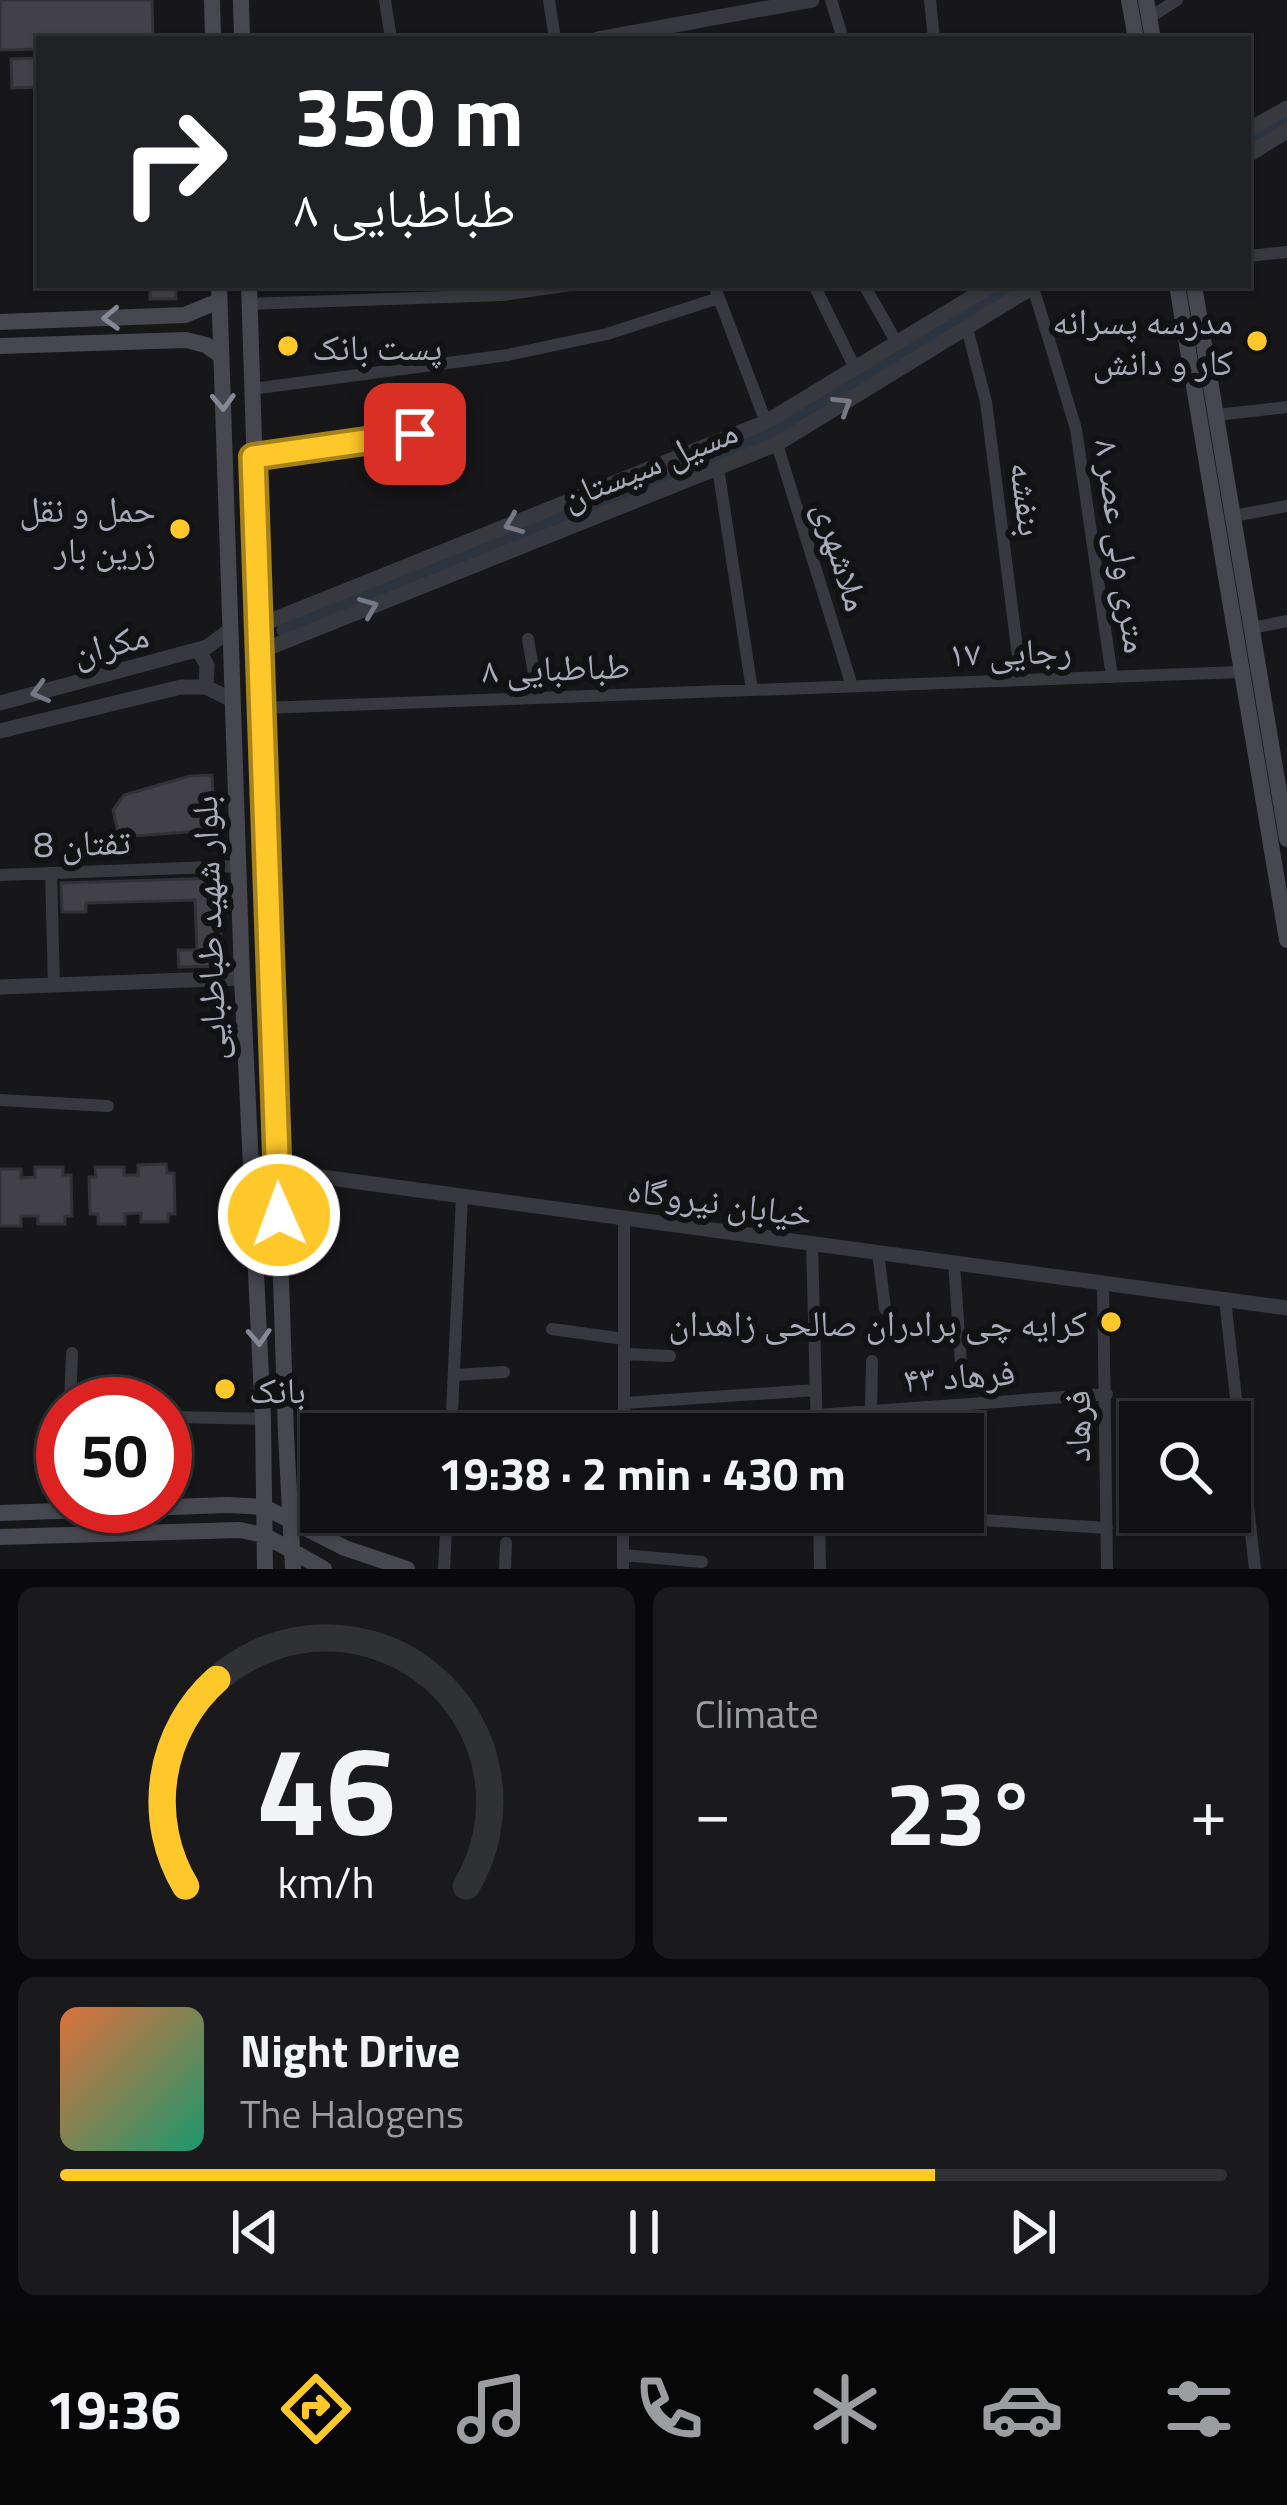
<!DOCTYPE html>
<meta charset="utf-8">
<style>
:root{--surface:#111114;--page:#1a1a1d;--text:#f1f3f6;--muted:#9c9da0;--line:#303134;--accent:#ffc82a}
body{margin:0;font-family:"Titillium Web","Noto Naskh Arabic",sans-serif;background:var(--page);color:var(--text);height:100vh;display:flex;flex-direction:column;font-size:45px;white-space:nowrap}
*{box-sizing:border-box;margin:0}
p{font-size:39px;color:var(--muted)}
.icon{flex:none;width:66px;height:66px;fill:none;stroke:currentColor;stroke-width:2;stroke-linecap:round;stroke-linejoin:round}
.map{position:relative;height:1569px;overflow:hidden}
.panel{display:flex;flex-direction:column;gap:18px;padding:18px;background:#09090b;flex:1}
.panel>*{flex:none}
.hud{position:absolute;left:36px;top:36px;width:1215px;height:252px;border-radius:0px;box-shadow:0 3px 9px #0004,0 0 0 3px var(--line);background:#202124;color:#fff;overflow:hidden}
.tools{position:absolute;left:1119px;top:1401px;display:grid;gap:24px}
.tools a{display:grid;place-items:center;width:132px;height:132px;border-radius:0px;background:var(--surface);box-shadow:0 3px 9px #0004,0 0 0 3px var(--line);font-size:60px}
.speed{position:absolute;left:36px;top:1377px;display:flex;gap:24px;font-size:60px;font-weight:700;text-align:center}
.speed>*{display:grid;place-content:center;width:156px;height:156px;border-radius:50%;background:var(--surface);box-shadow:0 3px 9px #0004,0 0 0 3px var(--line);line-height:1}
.speed .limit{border:18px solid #d22;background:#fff;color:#111}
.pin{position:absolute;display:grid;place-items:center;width:102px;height:102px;color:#fff;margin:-51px;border-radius:24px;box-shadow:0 6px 18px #0006}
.me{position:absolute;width:132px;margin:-66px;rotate:358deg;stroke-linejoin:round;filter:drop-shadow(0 0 9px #0008)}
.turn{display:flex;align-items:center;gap:42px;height:252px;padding:0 60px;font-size:54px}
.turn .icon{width:156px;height:156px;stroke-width:2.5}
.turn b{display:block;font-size:84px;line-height:102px}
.big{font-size:90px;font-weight:700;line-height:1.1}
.panel .tile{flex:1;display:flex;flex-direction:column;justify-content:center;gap:18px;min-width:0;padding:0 42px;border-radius:18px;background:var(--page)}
.panel .dial{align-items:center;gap:0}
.dial svg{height:312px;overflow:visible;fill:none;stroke:var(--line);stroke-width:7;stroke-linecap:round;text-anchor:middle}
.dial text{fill:var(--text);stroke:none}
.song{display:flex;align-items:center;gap:36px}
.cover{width:144px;height:144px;border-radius:18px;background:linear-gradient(135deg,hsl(20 70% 55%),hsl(160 70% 35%))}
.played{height:12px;border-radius:6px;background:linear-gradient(90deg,var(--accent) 75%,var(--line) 75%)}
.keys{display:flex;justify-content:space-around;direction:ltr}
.heat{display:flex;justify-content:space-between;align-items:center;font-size:66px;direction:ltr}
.panel .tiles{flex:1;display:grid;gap:18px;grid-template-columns:1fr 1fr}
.tile:last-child{grid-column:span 2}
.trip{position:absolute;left:300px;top:1413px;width:684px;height:120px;border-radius:0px;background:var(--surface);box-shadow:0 3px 9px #0004,0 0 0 3px var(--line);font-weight:700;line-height:120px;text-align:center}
.tab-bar{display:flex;height:192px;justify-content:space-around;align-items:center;background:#070708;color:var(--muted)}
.tab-bar .icon{width:84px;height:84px}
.tab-bar .current{color:var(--accent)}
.tab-bar b{font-size:54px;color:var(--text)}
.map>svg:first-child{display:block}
</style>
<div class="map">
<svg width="1287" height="1569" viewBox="0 0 1287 1569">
<rect width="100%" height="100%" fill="#17171a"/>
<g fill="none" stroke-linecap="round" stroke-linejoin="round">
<path stroke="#2c353f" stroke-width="15" d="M 1248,142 L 1287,120
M 284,630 L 772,435 L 1011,285"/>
</g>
<path fill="#414147" stroke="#313136" stroke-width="3" d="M 0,0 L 152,0 L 153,39 L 39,39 L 39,49 L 0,50 Z
M 39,58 L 39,87 L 12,88 L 11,59 Z
M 150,285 L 176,285 L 176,299 L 150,299 Z
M 212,775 L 215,830 L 119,837 L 113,810 L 124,795 L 190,776 Z
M 219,878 L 221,938 L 216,938 L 216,948 L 222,948 L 223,966 L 179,967 L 178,950 L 197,950 L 195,900 L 86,903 L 86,912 L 62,912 L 61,883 Z
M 166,1164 L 167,1173 L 174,1173 L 175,1214 L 168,1214 L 168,1222 L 141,1222 L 141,1213 L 125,1214 L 125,1224 L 98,1224 L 98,1214 L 90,1214 L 89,1177 L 96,1177 L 95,1167 L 124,1167 L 124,1175 L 138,1175 L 138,1165 Z
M 35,1167 L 63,1167 L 63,1175 L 71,1175 L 72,1216 L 65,1216 L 65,1224 L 38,1224 L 38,1216 L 21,1216 L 21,1226 L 0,1226 L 0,1169 L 21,1169 L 21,1178 L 35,1177 Z"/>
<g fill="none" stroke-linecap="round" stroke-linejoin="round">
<path stroke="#38383f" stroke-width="12" d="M 385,0 L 391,39
M 549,0 L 555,39
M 831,0 L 843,39
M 930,0 L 934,39
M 1149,18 L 1177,0
M 1248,256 L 1287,252
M 714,285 L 766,422
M 814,285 L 855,368
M 864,285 L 897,343
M 1033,287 L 1076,429 L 1112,677
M 249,304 L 502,295 L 571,285
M 967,328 L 986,402 L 1021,680
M 252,389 L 508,355 L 607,334 L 719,298
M 1216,415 L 1287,407
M 777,444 L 852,686
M 253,457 L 414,434
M 718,468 L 752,690
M 1233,516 L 1287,506
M 1252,628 L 1287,621
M 528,639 L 538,698
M 263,708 L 1242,672
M 51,873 L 54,986
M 0,875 L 239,866
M 0,1100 L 108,1106
M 812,1243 L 817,1434
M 878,1252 L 885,1309
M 954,1263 L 961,1363
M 1103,1283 L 1107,1569
M 1225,1299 L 1255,1569
M 552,1329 L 624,1339
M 624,1354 L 670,1356
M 454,1375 L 504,1372
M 624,1403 L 816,1390
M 70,1404 L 72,1353
M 871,1411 L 872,1361
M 816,1415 L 1107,1394
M 176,1417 L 263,1419
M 451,1434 L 462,1196
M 624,1434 L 624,1218
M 623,1513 L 623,1569
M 819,1513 L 820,1569
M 950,1518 L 1107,1528
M 819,1519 L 907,1520
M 623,1520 L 698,1524
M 623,1555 L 702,1562
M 444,1569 L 447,1512
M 505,1569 L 506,1543"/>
<path stroke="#38383f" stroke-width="15" d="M 598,39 L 812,0
M 1248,130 L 1287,108
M 1248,155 L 1287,131
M 260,625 L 766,422 L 992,285
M 198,650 L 207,665 L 206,687
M 261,651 L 777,444 L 1036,285
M 0,703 L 207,647 L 230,630
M 0,731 L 181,687 L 206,687 L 232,700
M 0,987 L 242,978
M 278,1171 L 1287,1308"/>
<path stroke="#46474f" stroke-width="16" d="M 212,0 L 213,39
M 241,0 L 242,39
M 1129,0 L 1136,39
M 1146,0 L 1153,39
M 219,285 L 242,978 L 263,1419 L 265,1569
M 249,285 L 286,1434 L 293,1569
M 1177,285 L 1287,940
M 1194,285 L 1287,839
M 0,322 L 185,315 L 219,301
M 0,346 L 186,340 L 206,345 L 221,356
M 0,1513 L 228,1505 L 264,1507 L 345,1548 L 407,1569
M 0,1537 L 240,1530 L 264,1535 L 324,1569"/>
</g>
<defs><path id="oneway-chevron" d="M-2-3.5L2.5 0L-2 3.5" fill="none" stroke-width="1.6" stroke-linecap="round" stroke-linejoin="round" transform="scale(3)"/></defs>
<g stroke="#868995">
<use href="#oneway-chevron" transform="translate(111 318) rotate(178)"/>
<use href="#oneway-chevron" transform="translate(223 402) rotate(88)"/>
<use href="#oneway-chevron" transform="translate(259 1337) rotate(87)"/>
</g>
<g stroke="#767883">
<use href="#oneway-chevron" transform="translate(843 405) rotate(-32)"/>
<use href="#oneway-chevron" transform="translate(513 524) rotate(158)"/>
<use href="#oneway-chevron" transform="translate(369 607) rotate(-22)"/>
<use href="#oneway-chevron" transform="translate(40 692) rotate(165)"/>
</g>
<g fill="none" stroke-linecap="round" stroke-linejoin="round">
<defs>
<path id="route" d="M 279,1215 L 253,457 L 415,434"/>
</defs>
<use href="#route" stroke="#a6821b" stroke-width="30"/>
<use href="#route" stroke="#ffc82a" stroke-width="21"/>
</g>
<g fill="#ffc82a" stroke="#121215" stroke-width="4.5">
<circle cx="1257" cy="341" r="12"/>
<circle cx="288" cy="346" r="12"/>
<circle cx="180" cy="529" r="12"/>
<circle cx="1111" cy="1322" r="12"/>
<circle cx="225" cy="1389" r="12"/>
</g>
<g text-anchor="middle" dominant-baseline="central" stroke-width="12" stroke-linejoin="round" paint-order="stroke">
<g font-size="36" fill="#a8acba" stroke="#121215" text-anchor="end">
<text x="1233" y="320">مدرسه پسرانه<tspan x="1233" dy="41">کار و دانش</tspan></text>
<text x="312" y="346" text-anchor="start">پست بانک</text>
<text x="156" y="508">حمل و نقل<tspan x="156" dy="41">زرین بار</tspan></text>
<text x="1087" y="1322">کرایه چی برادران صالحی زاهدان</text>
<text x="249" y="1389" text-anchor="start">بانک</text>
</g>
<g font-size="36" fill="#a8acba" stroke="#121215">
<text transform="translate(649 463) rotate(-22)">مسیل سیستان</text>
<text transform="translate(1028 499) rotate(83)">بنفشه</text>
<text transform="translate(1123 546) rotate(82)">۸ متری ولی عصر</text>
<text transform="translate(843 556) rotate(73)">ملاشهری</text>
<text transform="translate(110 643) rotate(-15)">مکران</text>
<text transform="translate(1010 651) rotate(-2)">رجایی ۱۷</text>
<text transform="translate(556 667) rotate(-2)">طباطبایی ۸</text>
<text transform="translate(82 842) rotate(-2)">تفتان 8</text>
<text transform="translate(208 928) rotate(-92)">بلوار شهید طباطبایی</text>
<text transform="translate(720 1201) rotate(8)">خیابان نیروگاه</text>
<text transform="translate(959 1375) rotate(-4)">فرهاد ۴۳</text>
<text transform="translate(1076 1426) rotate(-90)">فرهاد</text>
</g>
</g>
</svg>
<div class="tools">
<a><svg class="icon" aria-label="search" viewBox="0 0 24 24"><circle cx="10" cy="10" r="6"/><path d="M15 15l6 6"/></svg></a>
</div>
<div class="speed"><div class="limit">50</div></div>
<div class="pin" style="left:415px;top:434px;background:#d93025"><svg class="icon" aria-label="arrive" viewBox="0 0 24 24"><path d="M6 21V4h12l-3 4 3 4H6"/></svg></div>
<svg class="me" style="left:279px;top:1215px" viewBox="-20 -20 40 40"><circle r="17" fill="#ffc82a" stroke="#fff" stroke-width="3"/><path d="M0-11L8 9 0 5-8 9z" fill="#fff"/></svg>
<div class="trip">19:38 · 2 min · 430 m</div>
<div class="hud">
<div class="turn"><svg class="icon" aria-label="right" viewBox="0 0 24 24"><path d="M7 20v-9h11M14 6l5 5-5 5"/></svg><div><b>350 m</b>طباطبایی ۸</div></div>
</div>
</div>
<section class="panel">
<div class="tiles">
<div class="tile dial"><svg viewBox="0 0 100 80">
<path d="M14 69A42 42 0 1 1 86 69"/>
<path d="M14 69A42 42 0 0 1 22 16" stroke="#ffc82a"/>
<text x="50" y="56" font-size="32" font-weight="700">46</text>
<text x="50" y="72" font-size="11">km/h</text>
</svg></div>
<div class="tile"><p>Climate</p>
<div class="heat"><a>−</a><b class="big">23°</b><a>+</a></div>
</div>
<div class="tile">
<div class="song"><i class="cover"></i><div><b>Night Drive</b><p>The Halogens</p></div></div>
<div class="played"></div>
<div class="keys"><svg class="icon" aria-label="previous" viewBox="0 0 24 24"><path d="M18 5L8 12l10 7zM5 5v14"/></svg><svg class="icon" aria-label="pause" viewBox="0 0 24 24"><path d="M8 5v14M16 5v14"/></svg><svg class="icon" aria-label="next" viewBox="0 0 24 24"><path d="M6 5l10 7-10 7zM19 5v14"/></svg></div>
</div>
</div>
</section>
<nav class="tab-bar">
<b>19:36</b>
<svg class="icon current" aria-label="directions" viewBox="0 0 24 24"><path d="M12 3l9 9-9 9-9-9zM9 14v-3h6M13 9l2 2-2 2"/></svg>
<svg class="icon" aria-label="music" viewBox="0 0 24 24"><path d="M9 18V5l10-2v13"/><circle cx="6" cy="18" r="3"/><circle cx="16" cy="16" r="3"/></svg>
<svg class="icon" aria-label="phone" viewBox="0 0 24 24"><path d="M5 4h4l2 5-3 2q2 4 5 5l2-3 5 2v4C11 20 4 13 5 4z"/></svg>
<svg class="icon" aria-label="climate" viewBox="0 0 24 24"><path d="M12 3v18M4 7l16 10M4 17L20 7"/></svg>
<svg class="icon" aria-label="car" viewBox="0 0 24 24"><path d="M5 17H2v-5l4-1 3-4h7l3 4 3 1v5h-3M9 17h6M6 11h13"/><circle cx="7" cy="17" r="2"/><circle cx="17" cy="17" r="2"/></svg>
<svg class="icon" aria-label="filters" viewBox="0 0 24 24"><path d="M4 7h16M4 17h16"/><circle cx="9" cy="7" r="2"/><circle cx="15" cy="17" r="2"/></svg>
</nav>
